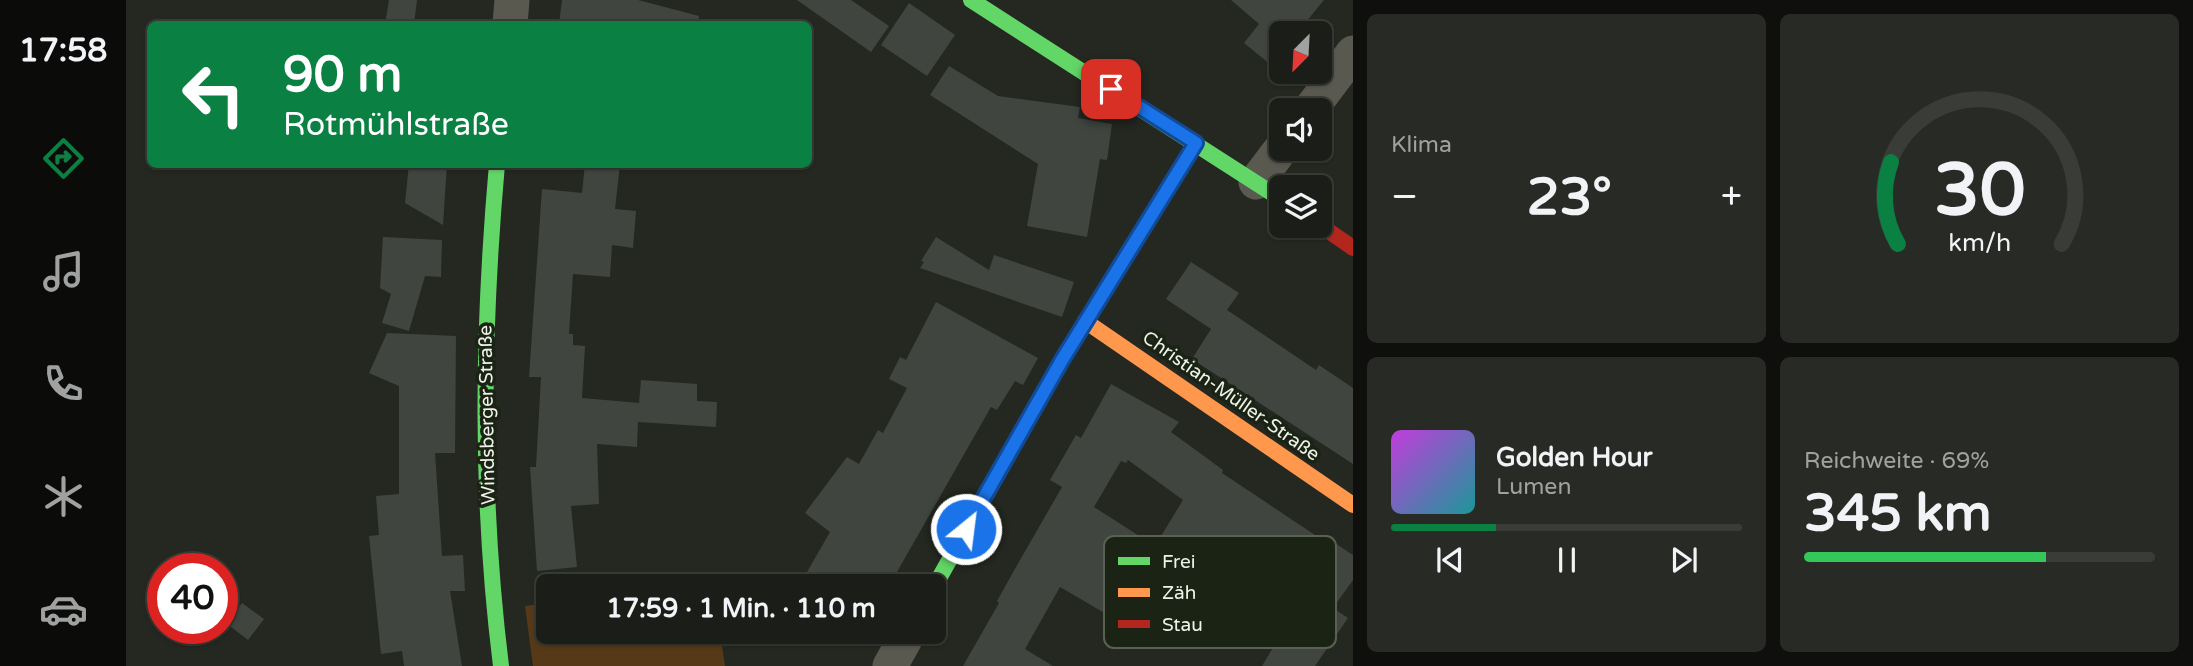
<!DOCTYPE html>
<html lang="de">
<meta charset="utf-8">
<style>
:root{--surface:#1b1e18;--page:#282b25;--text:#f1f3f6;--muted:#a0a2a2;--line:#393c37;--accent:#0b8043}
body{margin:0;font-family:"Varela Round",sans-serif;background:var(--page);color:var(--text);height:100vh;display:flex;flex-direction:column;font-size:26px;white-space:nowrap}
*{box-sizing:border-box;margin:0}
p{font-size:23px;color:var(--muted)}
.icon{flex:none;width:38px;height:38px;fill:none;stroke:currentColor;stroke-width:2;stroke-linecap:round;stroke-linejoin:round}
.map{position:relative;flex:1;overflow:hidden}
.sheet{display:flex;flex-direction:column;gap:14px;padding:14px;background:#0f100d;width:840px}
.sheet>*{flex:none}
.banner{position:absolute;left:21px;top:21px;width:665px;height:147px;border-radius:10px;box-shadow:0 2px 5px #0004,0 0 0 2px var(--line);background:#0b8043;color:#fff;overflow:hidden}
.needle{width:46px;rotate:204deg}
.tools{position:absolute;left:1143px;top:21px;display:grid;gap:14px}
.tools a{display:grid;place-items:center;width:63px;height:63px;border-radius:10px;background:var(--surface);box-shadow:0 2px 5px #0004,0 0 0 2px var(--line);font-size:35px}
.speed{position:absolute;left:21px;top:553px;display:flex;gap:14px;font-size:35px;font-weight:700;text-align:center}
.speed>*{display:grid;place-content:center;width:91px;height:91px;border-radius:50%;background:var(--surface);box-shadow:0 2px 5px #0004,0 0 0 2px var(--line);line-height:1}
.speed .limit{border:10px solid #d22;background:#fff;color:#111}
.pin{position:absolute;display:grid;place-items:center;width:60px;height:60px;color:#fff;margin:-30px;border-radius:14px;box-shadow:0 4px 10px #0006}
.me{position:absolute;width:77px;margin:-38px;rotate:29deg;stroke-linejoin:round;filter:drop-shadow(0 0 5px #0008)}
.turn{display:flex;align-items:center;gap:24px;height:147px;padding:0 21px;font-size:32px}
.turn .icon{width:91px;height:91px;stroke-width:2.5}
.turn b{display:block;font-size:49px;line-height:60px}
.big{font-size:52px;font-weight:800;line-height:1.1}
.sheet .tile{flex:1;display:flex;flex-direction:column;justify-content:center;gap:10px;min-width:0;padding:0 24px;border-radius:10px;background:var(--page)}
.sheet .dial{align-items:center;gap:0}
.dial svg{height:182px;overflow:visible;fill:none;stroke:var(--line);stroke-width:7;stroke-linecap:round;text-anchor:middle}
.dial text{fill:var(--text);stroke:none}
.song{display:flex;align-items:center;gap:21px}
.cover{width:84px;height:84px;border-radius:10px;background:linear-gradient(135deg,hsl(290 70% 55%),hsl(180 70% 35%))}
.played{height:7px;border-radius:4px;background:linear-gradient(90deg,var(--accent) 30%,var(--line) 30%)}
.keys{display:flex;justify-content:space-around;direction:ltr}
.heat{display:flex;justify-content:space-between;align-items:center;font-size:38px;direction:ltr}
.charge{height:10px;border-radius:5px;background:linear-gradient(90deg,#34c759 69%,var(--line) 0)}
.sheet .tiles{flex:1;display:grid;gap:14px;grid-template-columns:repeat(2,1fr)}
.trip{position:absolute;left:410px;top:574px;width:410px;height:70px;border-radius:10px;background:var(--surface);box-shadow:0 2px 5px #0004,0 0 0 2px var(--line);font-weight:800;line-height:70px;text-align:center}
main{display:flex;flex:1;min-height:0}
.tab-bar{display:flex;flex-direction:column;width:126px;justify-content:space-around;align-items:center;background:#0b0c0a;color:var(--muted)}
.tab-bar .icon{width:49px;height:49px}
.tab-bar .active{color:var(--accent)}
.tab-bar b{font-size:32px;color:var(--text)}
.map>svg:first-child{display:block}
</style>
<main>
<nav class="tab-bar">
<b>17:58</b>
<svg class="icon active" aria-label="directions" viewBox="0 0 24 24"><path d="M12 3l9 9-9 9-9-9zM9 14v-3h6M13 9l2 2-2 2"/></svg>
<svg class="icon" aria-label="music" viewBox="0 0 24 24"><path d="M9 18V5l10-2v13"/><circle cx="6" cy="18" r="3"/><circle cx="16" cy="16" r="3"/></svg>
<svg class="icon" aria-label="phone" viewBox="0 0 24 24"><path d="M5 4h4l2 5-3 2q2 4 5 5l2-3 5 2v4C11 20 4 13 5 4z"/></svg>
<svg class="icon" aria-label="climate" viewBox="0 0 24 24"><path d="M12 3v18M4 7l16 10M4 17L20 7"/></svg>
<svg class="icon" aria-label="car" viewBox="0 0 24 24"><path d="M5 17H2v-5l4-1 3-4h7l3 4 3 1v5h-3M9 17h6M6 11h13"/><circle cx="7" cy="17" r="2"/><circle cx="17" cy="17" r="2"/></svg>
</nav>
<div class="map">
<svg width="1227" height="666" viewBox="0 0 1227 666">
<rect width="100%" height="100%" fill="#242820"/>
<path fill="#563a17" d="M 422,603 L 422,632 L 594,632 L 599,666 L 407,666 L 399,606 Z"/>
<path fill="#40453f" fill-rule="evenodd" d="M 263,0 L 291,0 L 288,24 L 259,24 Z
M 436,0 L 512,0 L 573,16 L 572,24 L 433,24 Z
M 671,0 L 725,0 L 763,26 L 745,52 Z
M 1105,0 L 1198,0 L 1171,33 L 1155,33 L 1155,73 L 1118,43 L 1133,24 Z
M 783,3 L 829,35 L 801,76 L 755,45 Z
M 823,66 L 872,96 L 954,107 L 952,118 L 986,124 L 981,160 L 974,159 L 961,237 L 901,226 L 912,164 L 804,95 Z
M 283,164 L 321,164 L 317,225 L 279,203 Z
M 459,164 L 494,164 L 489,209 L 510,211 L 507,248 L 486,245 L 484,277 L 447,274 L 443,334 L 447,334 L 447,345 L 459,346 L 456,398 L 513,403 L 515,380 L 571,384 L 571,401 L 591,402 L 590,427 L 512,422 L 511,447 L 471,444 L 473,504 L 445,506 L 451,567 L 411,571 L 404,467 L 410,467 L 415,377 L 403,377 L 416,189 L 456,193 Z
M 257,237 L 316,240 L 315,277 L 299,276 L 283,331 L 256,323 L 265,294 L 254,288 Z
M 810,237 L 863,270 L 868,255 L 948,282 L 936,317 L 794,268 L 798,262 L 795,261 Z
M 1065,262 L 1113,293 L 1101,310 L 1190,370 L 1193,365 L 1227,388 L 1227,464 L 1066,359 L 1085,329 L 1040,299 Z
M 810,302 L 912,358 L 897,385 L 889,381 L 871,410 L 865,407 L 763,586 L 673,586 L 704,532 L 679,513 L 721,457 L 733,464 L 752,430 L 757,433 L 781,388 L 763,379 L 774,357 L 780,360 Z
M 261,333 L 330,336 L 329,453 L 309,453 L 316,556 L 337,555 L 339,591 L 324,591 L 336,666 L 278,666 L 276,651 L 255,654 L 243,536 L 253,535 L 250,496 L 273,494 L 273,386 L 243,373 Z
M 985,384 L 1053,422 L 1045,432 L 1097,470 L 1096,473 L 1201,543 L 1203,539 L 1227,555 L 1227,580 L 1207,608 L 1222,618 L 1189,666 L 1136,666 L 1169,611 L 1121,577 L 1098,613 L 1062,590 L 1049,608 L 1033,597 L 1011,632 L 934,587 L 899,649 L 927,666 L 837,666 L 873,603 L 871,601 L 890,567 L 936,487 L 924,480 L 950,435 L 955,438 ZM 1002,460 L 1057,500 L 1029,546 L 968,507 L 995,461 L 1000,463 Z
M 116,603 L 138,619 L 122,640 L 100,623 Z"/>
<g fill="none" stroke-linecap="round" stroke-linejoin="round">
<path stroke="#5a5950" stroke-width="35" d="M 384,24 L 386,0
M 1184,110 L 1227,53
M 1130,182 L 1155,149
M 764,666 L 783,632"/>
<path stroke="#63d668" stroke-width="16" d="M 845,0 L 1155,199
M 371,164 C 356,334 354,497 375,666
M 807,589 L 936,360 L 1003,252"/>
<path stroke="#ff974d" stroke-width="16" d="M 1003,252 L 1070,143
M 959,321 L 1227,505"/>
<path stroke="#b3261e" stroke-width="16" d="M 1194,225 L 1227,248"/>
</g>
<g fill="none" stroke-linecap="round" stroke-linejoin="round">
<defs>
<path id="route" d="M 840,529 L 936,360 L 1070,143 L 985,89"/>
</defs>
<use href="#route" stroke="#114b97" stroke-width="18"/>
<use href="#route" stroke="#1a73e8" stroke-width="12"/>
</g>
<g text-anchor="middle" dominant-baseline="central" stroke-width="7" stroke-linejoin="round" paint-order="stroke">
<g font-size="19" fill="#edf3e9" stroke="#1a2314">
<text transform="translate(1105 396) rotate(35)">Christian-Müller-Straße</text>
<text transform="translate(361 415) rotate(-91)">Windsberger Straße</text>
</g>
</g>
<rect x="978" y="536" width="232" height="112" rx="10" fill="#1a2314" stroke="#596154" stroke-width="2"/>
<rect x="992" y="557" width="32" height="8" fill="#63d668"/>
<rect x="992" y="588" width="32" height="9" fill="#ff974d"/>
<rect x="992" y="620" width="32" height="8" fill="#b3261e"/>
<g font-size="19" fill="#edf3e9">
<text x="1036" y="568">Frei</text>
<text x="1036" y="599">Zäh</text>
<text x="1036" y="631">Stau</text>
</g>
</svg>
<div class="tools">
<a><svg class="needle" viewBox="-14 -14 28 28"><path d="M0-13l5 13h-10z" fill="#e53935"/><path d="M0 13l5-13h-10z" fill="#a0a2a2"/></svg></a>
<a><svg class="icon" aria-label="sound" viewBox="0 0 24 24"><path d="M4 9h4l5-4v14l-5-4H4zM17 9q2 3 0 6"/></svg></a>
<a><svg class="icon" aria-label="layers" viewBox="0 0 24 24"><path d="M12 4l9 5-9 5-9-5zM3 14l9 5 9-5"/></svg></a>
</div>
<div class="speed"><div class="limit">40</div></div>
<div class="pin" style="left:985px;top:89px;background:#d93025"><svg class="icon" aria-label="arrive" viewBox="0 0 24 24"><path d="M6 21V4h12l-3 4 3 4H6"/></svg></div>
<svg class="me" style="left:840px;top:529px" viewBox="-20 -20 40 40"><circle r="17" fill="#1a73e8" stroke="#fff" stroke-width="3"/><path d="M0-11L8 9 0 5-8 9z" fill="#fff"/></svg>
<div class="trip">17:59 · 1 Min. · 110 m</div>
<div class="banner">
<div class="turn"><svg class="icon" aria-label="left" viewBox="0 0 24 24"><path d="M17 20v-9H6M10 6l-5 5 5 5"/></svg><div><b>90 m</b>Rotmühlstraße</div></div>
</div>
</div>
<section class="sheet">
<div class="tiles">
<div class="tile"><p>Klima</p>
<div class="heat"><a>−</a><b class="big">23°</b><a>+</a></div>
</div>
<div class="tile dial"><svg viewBox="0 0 100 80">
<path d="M14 69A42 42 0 1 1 86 69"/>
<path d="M14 69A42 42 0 0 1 11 33" stroke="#0b8043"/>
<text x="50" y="56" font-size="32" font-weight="700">30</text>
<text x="50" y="72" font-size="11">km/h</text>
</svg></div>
<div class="tile">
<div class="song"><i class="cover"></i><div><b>Golden Hour</b><p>Lumen</p></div></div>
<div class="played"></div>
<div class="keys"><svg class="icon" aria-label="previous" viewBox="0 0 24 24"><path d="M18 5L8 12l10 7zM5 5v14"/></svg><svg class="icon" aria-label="pause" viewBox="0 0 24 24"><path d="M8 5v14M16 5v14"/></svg><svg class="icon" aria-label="next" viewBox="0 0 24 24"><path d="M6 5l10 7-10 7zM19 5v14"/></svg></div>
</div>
<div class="tile"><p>Reichweite · 69%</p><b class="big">345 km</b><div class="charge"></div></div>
</div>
</section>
</main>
